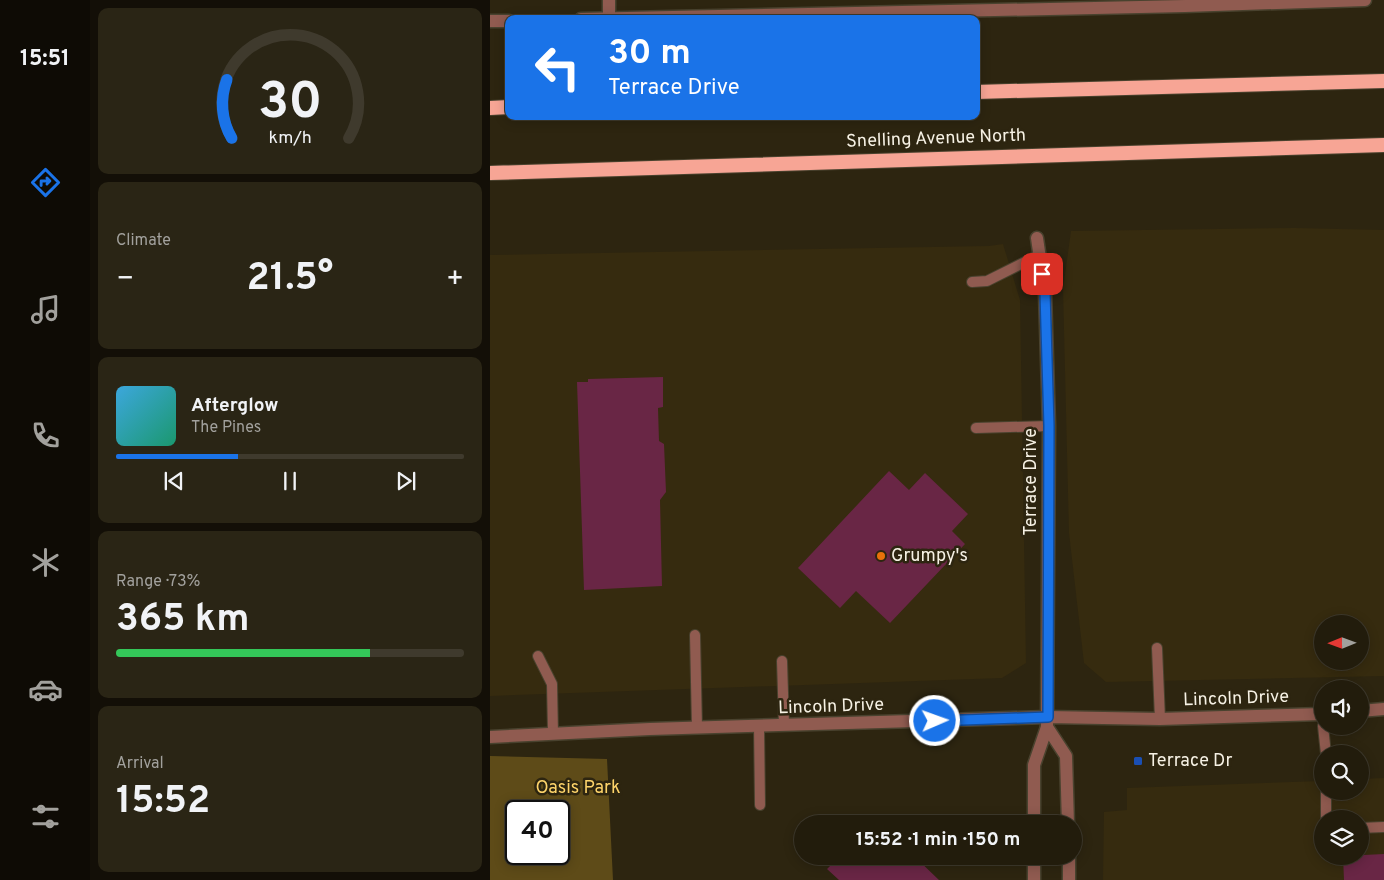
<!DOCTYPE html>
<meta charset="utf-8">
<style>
:root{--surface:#221c0c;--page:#2a2515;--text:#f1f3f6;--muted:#a2a19d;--line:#3f3a2d;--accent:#1a73e8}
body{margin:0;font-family:Overpass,sans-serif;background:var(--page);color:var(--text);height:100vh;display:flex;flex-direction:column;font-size:19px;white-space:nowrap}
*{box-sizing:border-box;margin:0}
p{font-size:16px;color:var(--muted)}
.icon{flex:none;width:28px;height:28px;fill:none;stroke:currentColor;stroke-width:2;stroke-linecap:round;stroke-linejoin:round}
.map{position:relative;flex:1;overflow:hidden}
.details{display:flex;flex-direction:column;gap:8px;padding:8px;background:#130f07;width:400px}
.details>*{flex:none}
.hud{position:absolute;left:15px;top:15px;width:475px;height:105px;border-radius:10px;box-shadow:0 2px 12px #0003,0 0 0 1px var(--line);background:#1a73e8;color:#fff;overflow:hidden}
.needle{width:32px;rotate:269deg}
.fabs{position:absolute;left:824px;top:615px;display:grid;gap:10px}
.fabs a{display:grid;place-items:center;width:55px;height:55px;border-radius:50%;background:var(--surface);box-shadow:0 2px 12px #0003,0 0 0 1px var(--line);font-size:25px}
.speed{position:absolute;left:15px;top:800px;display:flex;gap:10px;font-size:25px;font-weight:700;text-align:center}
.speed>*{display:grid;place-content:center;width:65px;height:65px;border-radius:50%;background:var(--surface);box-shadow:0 2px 12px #0003,0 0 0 1px var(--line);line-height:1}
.speed .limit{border:2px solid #111;border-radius:8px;background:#fff;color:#111}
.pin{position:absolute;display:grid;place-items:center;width:42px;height:42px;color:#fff;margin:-21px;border-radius:10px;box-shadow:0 2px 8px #0006}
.me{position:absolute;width:55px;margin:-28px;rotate:88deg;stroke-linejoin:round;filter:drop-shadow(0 0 4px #0008)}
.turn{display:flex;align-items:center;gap:18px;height:105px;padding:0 20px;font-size:22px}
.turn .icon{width:65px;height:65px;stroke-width:2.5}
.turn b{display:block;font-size:35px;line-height:42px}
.big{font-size:38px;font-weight:700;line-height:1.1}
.details .widget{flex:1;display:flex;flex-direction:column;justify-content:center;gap:8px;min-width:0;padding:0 18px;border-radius:10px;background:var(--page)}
.details .dial{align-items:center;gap:0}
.dial svg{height:130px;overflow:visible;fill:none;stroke:var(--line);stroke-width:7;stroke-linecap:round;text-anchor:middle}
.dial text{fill:var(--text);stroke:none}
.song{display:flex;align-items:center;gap:15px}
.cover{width:60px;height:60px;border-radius:8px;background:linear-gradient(135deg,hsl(200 70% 55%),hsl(160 70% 35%))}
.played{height:5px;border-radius:2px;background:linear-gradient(90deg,var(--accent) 35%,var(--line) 35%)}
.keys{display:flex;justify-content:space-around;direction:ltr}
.heat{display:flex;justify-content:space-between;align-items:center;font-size:28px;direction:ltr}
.charge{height:8px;border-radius:4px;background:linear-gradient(90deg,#34c759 73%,var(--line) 0)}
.trip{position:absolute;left:304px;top:815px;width:288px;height:50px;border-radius:25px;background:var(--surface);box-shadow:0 2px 12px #0003,0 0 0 1px var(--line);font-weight:700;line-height:50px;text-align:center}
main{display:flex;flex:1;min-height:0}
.tabs{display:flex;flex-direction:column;width:90px;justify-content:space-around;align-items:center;background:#0e0b05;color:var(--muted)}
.tabs .icon{width:35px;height:35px}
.tabs .active{color:var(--accent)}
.tabs b{font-size:22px;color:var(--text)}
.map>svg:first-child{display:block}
</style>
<main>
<nav class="tabs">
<b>15:51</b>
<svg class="icon active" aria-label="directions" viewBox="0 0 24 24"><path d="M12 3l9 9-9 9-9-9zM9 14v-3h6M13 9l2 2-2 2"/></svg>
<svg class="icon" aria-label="music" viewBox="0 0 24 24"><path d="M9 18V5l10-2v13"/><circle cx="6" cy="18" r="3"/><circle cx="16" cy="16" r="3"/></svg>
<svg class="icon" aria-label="phone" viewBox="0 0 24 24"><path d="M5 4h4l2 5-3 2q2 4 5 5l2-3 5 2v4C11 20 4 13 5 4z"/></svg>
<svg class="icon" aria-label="climate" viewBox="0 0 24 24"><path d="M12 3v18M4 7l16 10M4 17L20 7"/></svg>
<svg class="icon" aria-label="car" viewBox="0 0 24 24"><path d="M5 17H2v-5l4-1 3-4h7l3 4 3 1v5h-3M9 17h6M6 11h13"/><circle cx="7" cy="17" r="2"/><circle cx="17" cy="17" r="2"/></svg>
<svg class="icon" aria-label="filters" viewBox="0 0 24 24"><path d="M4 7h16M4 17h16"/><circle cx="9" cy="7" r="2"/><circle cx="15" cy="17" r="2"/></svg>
</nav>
<section class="details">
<div class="widget dial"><svg viewBox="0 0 100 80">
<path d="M14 69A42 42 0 1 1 86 69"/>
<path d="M14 69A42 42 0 0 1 11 33" stroke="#1a73e8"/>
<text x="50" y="56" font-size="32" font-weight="700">30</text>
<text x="50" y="72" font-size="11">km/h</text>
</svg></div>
<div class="widget"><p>Climate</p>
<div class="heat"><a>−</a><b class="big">21.5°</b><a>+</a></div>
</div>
<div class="widget">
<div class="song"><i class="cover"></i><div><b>Afterglow</b><p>The Pines</p></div></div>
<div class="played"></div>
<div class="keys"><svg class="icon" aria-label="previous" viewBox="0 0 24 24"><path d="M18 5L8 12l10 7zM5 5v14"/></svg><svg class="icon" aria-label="pause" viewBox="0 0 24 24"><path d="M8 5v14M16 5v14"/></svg><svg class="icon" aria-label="next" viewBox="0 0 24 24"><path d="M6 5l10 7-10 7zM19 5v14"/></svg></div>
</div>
<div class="widget"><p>Range · 73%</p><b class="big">365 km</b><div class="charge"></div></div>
<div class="widget"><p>Arrival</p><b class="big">15:52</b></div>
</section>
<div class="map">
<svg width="894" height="880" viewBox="0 0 894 880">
<rect width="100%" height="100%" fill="#2d2510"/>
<path fill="#362b0f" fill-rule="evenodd" d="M 804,228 L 894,230 L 894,676 L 616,682 L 594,663 L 579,533 L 573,289 L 581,231 ZM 832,624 L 870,624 L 870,661 L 832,661 Z
M 513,244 L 530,300 L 536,663 L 512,678 L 0,696 L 0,255 L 499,246 Z
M 894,778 L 894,880 L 613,880 L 614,812 L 637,810 L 637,788 L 832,781 L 832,791 L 870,791 L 870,779 ZM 832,819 L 870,819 L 870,856 L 832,856 Z"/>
<path fill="#5e4b18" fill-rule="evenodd" d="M 0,756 L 117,759 L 123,880 L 0,880 ZM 26,811 L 69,811 L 69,854 L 26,854 Z"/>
<path fill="#692645" d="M 173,377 L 173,407 L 168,408 L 169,441 L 174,444 L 176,492 L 170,500 L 172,586 L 94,590 L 87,382 L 98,382 L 98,379 Z
M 399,471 L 419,490 L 435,473 L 478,514 L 462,531 L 475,544 L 400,623 L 366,591 L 350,608 L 308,568 Z
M 894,854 L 894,880 L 854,880 L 853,856 Z
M 350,856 L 424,856 L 449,880 L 349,880 L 337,869 Z"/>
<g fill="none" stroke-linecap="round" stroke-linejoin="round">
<defs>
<path id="service" d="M 482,282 L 497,281 L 549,255
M 486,428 L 559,426
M 205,635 L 207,728
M 667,648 L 670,719
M 48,656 L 62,684 L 63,734
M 292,661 L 294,725
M 269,726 L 270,805
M 833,726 L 836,754
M 836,791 L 836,819
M 870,828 L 894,827"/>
<path id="minor" d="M 119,0 L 119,18
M 547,238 L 555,293 L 559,426 L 557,727"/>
<path id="tertiary" d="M 91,19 L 695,6 L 875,0
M 0,21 L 19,21
M 870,711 L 894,709
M 557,727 L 576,756 L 578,824
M 0,737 L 160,729 L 557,717 L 670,719 L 832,714
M 544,824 L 544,765 L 557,727
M 544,856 L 544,880
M 579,856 L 579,880"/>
<path id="trunk" d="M 486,92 L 894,81
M 0,108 L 19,107
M 0,173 L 894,145"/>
</defs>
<use href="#service" stroke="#49422e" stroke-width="12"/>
<use href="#minor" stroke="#49422e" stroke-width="15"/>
<use href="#tertiary" stroke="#49422e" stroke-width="15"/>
<use href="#trunk" stroke="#49422e" stroke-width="16"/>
<use href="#service" stroke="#905b50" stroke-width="10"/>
<use href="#minor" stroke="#905b50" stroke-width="12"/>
<use href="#tertiary" stroke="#905b50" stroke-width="12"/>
<use href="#trunk" stroke="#f7a595" stroke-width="14"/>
</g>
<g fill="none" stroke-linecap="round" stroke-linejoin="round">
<defs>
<path id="route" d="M 445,721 L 558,717 L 559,426 L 555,293 L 552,274"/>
</defs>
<use href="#route" stroke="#114b97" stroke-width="12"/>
<use href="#route" stroke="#1a73e8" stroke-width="9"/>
</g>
<circle fill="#e8710a" stroke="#2d2510" stroke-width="2" cx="391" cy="556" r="5"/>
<rect fill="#1a4fb4" stroke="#2d2510" stroke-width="2" x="643" y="756" width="10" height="10" rx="2.5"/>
<g text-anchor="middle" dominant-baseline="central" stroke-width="5" stroke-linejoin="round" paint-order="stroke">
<g font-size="18" fill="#f6f1e4" stroke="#2d2510">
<text transform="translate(446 139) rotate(-2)">Snelling Avenue North</text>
<text transform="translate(541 482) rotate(-90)">Terrace Drive</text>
<text transform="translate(746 699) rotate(-2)">Lincoln Drive</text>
<text transform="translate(341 707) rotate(-2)">Lincoln Drive</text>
</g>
<g font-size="18" fill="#f6f1e4" stroke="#2d2510" text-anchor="start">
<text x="401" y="556">Grumpy's</text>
<text x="658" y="761">Terrace Dr</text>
</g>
<g font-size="18" fill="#fed46a" stroke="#2d2510">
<text x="88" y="788">Oasis Park</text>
</g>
</g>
</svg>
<div class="fabs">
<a><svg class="needle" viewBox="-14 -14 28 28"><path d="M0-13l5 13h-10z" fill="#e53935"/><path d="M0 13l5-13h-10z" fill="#a2a19d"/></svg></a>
<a><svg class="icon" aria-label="sound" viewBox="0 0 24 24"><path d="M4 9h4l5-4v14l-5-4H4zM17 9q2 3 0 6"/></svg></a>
<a><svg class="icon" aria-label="search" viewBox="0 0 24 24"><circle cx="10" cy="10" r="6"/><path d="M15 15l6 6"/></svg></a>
<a><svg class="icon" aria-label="layers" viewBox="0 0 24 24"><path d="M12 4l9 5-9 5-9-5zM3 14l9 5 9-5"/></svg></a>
</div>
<div class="speed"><div class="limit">40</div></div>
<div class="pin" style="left:552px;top:274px;background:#d93025"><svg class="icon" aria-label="arrive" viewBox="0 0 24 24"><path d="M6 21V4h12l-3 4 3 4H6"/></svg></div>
<svg class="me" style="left:445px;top:721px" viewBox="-20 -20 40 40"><circle r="17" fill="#1a73e8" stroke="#fff" stroke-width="3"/><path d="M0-11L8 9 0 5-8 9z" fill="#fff"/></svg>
<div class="trip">15:52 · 1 min · 150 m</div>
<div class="hud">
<div class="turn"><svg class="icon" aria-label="left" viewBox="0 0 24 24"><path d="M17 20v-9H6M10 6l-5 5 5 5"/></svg><div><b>30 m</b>Terrace Drive</div></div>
</div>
</div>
</main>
